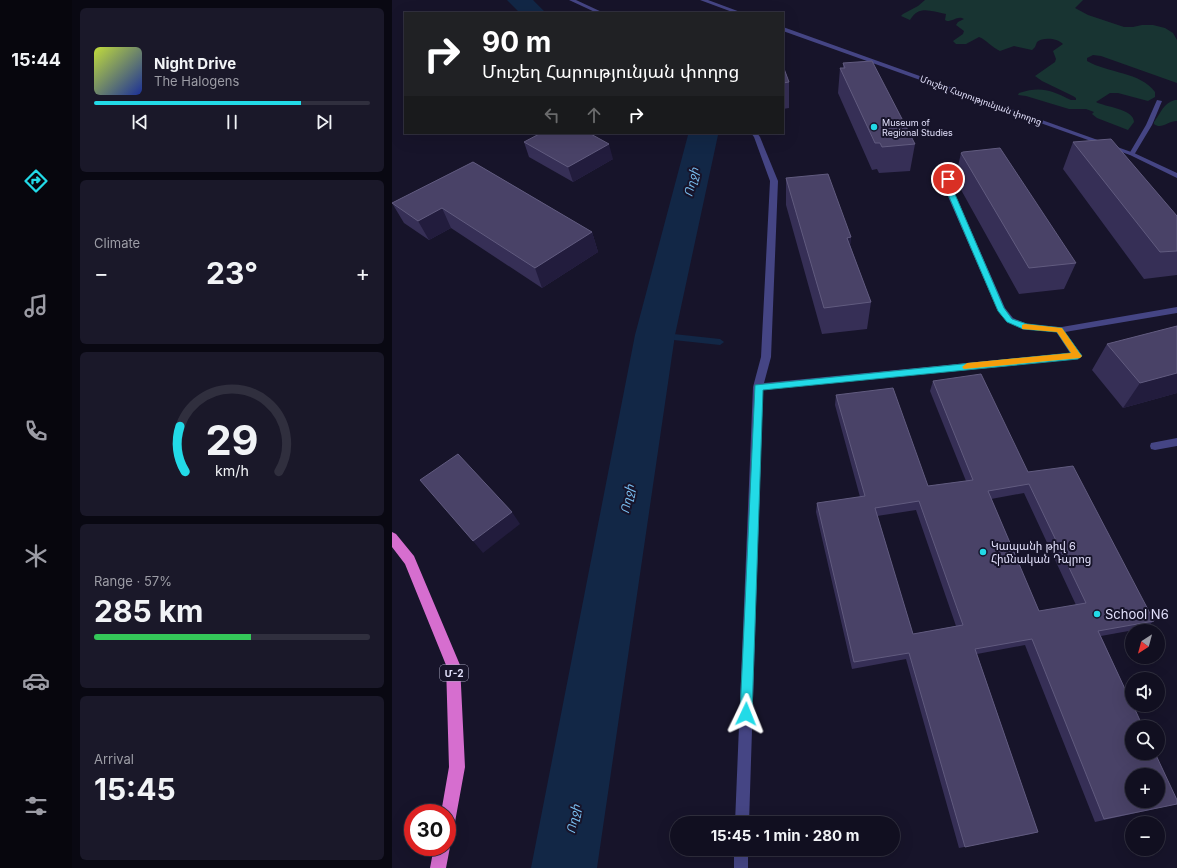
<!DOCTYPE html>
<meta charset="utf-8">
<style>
:root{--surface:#110f20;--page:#1a1829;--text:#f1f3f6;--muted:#9c9ca5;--line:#302f3e;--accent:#22dae7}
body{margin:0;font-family:Inter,"Noto Sans Armenian",sans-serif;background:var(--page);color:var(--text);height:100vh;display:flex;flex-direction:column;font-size:15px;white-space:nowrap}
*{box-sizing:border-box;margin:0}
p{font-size:13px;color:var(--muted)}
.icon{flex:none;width:22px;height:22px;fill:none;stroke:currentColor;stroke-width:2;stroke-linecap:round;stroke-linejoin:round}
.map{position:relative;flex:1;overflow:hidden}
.panel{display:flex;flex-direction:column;gap:8px;padding:8px;background:#090812;width:320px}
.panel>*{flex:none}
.hud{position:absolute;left:12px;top:12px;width:380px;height:122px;border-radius:0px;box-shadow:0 4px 16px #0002,0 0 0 1px var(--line);background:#202124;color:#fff;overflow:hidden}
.needle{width:26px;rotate:216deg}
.fabs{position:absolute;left:733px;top:624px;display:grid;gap:8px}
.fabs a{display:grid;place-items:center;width:40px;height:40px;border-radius:50%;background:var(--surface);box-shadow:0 4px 16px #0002,0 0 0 1px var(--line);font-size:20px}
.speed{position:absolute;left:12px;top:804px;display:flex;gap:8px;font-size:20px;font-weight:700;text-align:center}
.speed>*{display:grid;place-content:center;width:52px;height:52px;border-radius:50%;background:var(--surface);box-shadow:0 4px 16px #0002,0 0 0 1px var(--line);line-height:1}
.speed .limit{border:6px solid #d22;background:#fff;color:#111}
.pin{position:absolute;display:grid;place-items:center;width:34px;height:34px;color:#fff;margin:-17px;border:2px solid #fff;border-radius:50%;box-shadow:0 1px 4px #0007}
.me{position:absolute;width:44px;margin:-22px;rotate:2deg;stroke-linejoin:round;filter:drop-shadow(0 0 3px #0008)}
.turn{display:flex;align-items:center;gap:14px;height:84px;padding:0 12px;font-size:18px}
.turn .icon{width:52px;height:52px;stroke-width:2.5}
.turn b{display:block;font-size:28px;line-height:34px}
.lanes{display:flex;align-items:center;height:38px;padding:0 12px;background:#0003;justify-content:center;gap:20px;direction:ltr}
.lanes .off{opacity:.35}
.big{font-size:30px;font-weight:700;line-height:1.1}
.panel .card{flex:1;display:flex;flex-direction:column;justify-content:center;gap:6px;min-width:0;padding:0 14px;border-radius:6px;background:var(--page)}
.panel .dial{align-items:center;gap:0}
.dial svg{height:104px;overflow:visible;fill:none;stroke:var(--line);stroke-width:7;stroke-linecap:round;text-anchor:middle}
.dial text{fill:var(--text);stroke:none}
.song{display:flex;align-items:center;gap:12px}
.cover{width:48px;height:48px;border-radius:6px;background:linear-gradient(135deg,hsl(70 70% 55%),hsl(230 70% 35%))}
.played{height:4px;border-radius:2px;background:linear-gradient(90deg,var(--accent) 75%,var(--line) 75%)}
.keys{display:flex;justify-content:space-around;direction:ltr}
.heat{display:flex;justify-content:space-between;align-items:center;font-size:22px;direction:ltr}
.charge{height:6px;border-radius:3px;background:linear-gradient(90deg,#34c759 57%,var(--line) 0)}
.trip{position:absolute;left:278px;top:816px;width:230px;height:40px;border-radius:20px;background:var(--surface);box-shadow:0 4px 16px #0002,0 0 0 1px var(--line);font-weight:700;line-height:40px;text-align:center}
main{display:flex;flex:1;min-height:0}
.dock{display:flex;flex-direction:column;width:72px;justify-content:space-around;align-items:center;background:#07060d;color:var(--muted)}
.dock .icon{width:28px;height:28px}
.dock .active{color:var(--accent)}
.dock b{font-size:18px;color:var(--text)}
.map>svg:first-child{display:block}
</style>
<main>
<nav class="dock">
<b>15:44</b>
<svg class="icon active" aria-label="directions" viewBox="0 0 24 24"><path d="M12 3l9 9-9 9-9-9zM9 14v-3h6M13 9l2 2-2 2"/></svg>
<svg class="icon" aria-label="music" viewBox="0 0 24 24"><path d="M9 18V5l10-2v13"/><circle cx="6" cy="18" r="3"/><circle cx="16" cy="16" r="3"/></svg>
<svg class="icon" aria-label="phone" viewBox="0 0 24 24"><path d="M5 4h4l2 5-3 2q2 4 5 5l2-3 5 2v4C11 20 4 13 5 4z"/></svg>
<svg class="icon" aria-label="climate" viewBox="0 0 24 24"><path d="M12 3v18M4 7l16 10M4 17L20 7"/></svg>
<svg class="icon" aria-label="car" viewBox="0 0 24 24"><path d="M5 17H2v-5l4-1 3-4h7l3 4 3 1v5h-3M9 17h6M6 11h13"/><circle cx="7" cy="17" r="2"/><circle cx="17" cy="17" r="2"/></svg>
<svg class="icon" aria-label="filters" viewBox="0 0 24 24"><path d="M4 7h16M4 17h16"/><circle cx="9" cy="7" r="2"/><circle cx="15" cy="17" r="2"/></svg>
</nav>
<section class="panel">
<div class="card">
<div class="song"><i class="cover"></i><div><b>Night Drive</b><p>The Halogens</p></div></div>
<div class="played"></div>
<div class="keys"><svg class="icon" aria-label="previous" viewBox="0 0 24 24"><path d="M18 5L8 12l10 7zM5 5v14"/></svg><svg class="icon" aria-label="pause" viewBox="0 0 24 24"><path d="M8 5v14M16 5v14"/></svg><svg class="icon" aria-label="next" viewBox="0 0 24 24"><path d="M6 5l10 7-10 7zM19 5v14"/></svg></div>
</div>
<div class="card"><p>Climate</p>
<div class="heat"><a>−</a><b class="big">23°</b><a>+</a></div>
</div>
<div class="card dial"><svg viewBox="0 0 100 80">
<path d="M14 69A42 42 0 1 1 86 69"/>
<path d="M14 69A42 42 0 0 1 10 34" stroke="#22dae7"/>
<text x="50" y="56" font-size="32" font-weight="700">29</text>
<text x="50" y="72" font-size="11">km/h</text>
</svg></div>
<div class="card"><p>Range · 57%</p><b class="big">285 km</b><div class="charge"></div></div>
<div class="card"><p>Arrival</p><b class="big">15:45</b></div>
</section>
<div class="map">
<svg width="785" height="868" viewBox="0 0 785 868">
<rect width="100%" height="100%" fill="#17142a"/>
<path fill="#183432" d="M 533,0 L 691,0 L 683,8 L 696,15 L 732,27 L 741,27 L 750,25 L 761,25 L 773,28 L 781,33 L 785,40 L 785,83 L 709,56 L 701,55 L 695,58 L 695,61 C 715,73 749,72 763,92 L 763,97 L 756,101 L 726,93 L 718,93 L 704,102 C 713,107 742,109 742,122 L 736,130 L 705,118 L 700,114 L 702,112 L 694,109 L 677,109 L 634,96 L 626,95 L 627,93 C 649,86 658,90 679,100 L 684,100 L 684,98 L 681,96 L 650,81 L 643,76 L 663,62 L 664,59 L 661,51 L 671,44 C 665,38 651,37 645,42 L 643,47 L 640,50 L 622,46 L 608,51 C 599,47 595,40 587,37 L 574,44 L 564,44 L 561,41 L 571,34 L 572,31 L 564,25 L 566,22 L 572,19 C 566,15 562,21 555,21 L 553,20 L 554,14 C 538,11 527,5 518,20 L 509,16 L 511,14 L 526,6 Z
M 783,100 L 785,100 L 785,121 C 776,121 769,130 762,124 L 762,122 C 769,113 771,103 783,100 Z"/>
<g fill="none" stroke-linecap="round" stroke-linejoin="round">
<path fill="#122746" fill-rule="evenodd" d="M 263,332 L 328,339 L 332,342 L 328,345 L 263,338 L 259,335 Z"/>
<path fill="#122746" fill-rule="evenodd" d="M 115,0 L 141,0 L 154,13 L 128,13 Z
M 295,133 L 325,133 L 326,135 L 283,335 L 205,868 L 139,868 L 243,335 L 296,135 Z"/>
<path fill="#454584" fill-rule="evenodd" d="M 765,100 L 770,101 L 760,125 L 742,155 L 738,155 L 737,154 L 754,125 Z
M 577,167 L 579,168 L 579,170 L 565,176 L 559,180 L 559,185 L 613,308 L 621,318 L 635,324 L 667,327 L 670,328 L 671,330 L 670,332 L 631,329 L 615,322 L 605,309 L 551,185 C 554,172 566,170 577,167 Z
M 785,438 L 785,446 L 763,450 L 759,449 L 758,446 L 759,443 Z"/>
<path fill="#454584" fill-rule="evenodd" d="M 177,0 L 184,0 L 212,13 L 205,13 Z
M 308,0 L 316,0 L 351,13 L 343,13 Z
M 391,27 L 742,153 L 785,173 L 785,178 L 738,155 L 391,31 Z
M 359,133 L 365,133 L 368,137 L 386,181 L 379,357 L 372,383 L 678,353 L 663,330 L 664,328 L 785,307 L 785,313 L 673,332 L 690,356 L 685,359 L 371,390 L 357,823 L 343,823 L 361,387 L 369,357 L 378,181 L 362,137 Z
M 342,849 L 356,849 L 356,868 L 342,868 Z"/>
<path fill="#d66ecf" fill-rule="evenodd" d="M 0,532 L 4,534 L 22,556 L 68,665 L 73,767 L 63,822 L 61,828 L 55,830 L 55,813 L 49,813 L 57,767 L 54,665 L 13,564 L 0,547 Z
M 55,841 L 58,847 L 54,868 L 38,868 L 42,847 L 55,847 Z"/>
</g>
<path fill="#362f56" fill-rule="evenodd" d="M 451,63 L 523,144 L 518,171 L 487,173 L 485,169 L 480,170 L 446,93 L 448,68 L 451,68 Z
M 391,66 L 397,82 L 397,108 L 391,109 Z
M 132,142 L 221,159 L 181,182 L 137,157 Z
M 681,142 L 785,216 L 785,275 L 752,279 L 671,169 Z
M 569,153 L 684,263 L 672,289 L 627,294 L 563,179 Z
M 81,162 L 200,232 L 206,252 L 150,288 L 59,228 L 37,240 L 12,223 L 0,203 Z
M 394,178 L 459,237 L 458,245 L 479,302 L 475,329 L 430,334 L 394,205 Z
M 785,326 L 785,393 L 731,408 L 700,370 L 715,344 Z
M 541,381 L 636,472 L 762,621 L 753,628 L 709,636 L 785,804 L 703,822 L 633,645 L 585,654 L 646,832 L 639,834 L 567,848 L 514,659 L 460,669 L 424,512 L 425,503 L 468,497 L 443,405 L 444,395 L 536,486 L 574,481 L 538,391 ZM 632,493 L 684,605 L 647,611 L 599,499 ZM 524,510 L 564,626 L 521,634 L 485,516 Z"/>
<path fill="#221c3d" d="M 217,144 L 221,159 L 181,182 L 176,167 Z
M 50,208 L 59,228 L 37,240 L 26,221 Z
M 200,232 L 206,252 L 150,288 L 143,268 Z
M 459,237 L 456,263 L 455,238 Z
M 785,373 L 785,393 L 731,408 L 748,383 Z
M 120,512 L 128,524 L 91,553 L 81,541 Z"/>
<path fill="#494267" stroke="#615b7f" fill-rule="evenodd" d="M 480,61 L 523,144 L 490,147 L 488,143 L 483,143 L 448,68 L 453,68 L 451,63 Z
M 391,66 L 397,82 L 391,83 Z
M 149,133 L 197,133 L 217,144 L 176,167 L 132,142 Z
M 719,139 L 785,216 L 785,251 L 768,252 L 681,142 Z
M 608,148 L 684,263 L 637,268 L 569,153 L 571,152 Z
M 81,162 L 200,232 L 143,268 L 50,208 L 26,221 L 0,203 Z
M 436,174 L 459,237 L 455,238 L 479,302 L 432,308 L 394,178 Z
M 785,326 L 785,373 L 748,383 L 715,344 Z
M 589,374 L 636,472 L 681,466 L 762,621 L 706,631 L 740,704 L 740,705 L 741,705 L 751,727 L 740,727 L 740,753 L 763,753 L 785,800 L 785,804 L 712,819 L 640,639 L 583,649 L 646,832 L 573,847 L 517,653 L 462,662 L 425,503 L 473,496 L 444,395 L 501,388 L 536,486 L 581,480 L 541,381 ZM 637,484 L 694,603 L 647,611 L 596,491 ZM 527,501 L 571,625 L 521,634 L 483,508 ZM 740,775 L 766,775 L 766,801 L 740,801 Z
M 66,454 L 120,512 L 81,541 L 28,480 Z"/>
<path fill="#22dae7" stroke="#168e96" d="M 554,177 L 559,179 L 559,185 L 612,308 L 620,319 L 635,324 L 670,328 L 690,356 L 686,359 L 371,390 L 360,714 L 358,718 L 354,720 L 350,718 L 348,714 L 363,385 L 679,353 L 665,332 L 631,329 L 615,322 L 606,311 L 552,185 Z"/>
<path fill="#f59e0b" d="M 633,324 L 670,328 L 688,354 L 690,356 L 688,358 L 572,369 L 570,367 L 575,363 L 679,353 L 665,332 L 630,329 L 630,325 Z"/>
<g fill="#22dae7" stroke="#17142a" stroke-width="1.5">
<circle cx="482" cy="127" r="4"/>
<circle cx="591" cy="552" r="4"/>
<circle cx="705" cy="614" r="4"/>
</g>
<g text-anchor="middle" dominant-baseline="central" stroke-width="4" stroke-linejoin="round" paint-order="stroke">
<g font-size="9" fill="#e3e1fc" stroke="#17142a">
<text transform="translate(589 100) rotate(20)">Մուշեղ Հարությունյան փողոց</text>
</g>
<g font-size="9" fill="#e3e1fc" stroke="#17142a" text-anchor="start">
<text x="490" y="122">Museum of<tspan x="490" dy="10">Regional Studies</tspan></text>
</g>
<rect fill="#17142a" stroke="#a6a4bd" stroke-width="1" x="48" y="665" width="28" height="16" rx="3"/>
<g font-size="10" font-weight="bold" fill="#e3e1fc">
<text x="62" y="673">Մ-2</text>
</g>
<g font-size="11" fill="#e3e1fc" stroke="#17142a" text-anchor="start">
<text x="599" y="546">Կապանի թիվ 6<tspan x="599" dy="13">Հիմնական Դպրոց</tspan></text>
</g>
<g font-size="12" font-style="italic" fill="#7abef0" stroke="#17142a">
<text transform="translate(299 182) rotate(-77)">Ողջի</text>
<text transform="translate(235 499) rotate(-80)">Ողջի</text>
<text transform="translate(181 819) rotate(-80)">Ողջի</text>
</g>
<g font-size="13" fill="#e3e1fc" stroke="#17142a" text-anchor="start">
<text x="713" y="614">School N6</text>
</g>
</g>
</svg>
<div class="fabs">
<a><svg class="needle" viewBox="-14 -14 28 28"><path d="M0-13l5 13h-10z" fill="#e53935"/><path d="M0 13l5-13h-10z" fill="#9c9ca5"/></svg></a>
<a><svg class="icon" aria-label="sound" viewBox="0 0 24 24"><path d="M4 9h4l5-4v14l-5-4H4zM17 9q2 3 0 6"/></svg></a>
<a><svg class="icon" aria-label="search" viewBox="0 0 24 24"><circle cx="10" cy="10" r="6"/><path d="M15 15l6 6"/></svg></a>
<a>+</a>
<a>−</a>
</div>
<div class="speed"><div class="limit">30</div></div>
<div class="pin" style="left:556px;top:179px;background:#d93025"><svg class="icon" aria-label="arrive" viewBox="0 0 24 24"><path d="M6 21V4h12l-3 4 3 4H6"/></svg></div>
<svg class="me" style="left:354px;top:714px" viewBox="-20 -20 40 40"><path d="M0-17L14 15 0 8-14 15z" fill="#22dae7" stroke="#fff" stroke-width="4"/></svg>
<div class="trip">15:45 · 1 min · 280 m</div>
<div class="hud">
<div class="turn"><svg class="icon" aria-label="right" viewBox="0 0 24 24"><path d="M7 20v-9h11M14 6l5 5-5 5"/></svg><div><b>90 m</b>Մուշեղ Հարությունյան փողոց</div></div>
<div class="lanes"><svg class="icon off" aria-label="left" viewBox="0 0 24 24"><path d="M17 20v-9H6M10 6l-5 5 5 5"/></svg><svg class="icon off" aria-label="ahead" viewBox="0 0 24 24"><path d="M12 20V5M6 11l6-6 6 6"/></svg><svg class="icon" aria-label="right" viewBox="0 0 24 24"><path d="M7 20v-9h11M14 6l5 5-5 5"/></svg></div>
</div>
</div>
</main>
